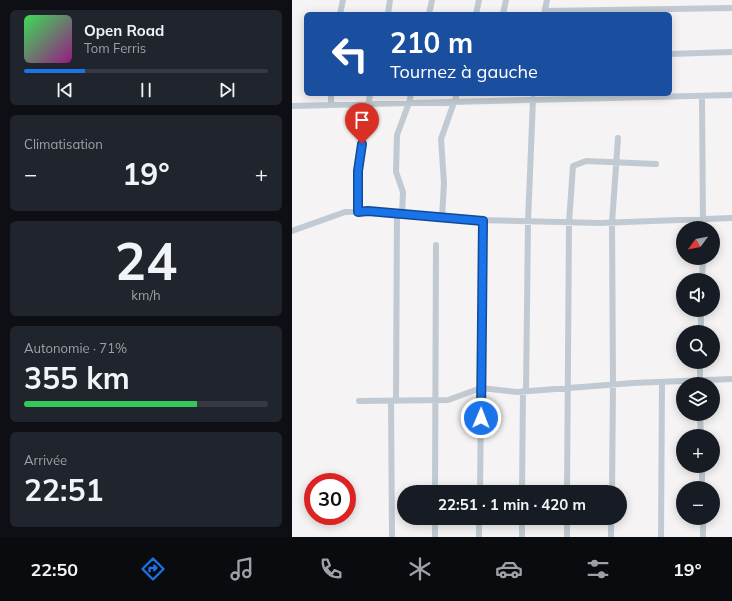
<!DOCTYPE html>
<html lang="fr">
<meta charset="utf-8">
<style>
:root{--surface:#171b24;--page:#20242c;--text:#f1f3f6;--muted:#9ea1a6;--line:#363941;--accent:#1a73e8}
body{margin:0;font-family:Mulish,sans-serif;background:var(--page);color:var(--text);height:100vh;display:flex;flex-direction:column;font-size:15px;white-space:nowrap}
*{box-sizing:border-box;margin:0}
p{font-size:13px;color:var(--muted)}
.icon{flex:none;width:22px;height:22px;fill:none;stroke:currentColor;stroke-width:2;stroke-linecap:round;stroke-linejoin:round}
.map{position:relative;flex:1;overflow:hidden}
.details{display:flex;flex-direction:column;gap:10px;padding:10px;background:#0d0f14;width:292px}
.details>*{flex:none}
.guide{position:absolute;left:12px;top:12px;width:368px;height:84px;border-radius:6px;box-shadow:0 2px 10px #0003;background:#1a4fa0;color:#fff;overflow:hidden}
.needle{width:26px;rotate:238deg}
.controls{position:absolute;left:384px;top:221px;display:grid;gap:8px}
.controls a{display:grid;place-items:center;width:44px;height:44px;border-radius:50%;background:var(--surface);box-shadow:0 2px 10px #0003;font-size:20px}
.speed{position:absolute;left:12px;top:473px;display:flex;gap:8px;font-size:20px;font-weight:700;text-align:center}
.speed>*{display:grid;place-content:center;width:52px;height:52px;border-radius:50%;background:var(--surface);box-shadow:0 2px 10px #0003;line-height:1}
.speed .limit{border:6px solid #d22;background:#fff;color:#111}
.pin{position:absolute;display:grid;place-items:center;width:34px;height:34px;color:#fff;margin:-41px -17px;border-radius:50% 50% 50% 0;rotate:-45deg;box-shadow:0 0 4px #0007}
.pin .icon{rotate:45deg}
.me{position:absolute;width:44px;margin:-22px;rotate:1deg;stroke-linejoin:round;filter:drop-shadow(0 0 3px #0008)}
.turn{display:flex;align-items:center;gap:14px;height:84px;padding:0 20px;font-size:18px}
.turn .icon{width:52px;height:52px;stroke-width:2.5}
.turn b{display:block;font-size:28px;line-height:34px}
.big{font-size:30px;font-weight:700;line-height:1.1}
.details .widget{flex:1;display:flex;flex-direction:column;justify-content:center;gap:6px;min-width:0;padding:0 14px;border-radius:6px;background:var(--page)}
.details .dial{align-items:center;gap:0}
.dial b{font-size:52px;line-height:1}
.song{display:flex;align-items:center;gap:12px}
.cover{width:48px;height:48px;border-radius:6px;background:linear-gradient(135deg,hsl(130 70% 55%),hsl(310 70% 35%))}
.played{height:4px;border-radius:2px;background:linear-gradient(90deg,var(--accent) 25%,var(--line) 25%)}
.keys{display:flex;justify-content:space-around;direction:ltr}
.heat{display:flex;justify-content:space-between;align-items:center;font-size:22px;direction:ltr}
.charge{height:6px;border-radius:3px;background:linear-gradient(90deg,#34c759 71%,var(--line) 0)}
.trip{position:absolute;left:105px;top:485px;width:230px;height:40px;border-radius:20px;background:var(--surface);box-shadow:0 2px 10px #0003;font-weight:700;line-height:40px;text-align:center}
.tab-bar{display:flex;height:64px;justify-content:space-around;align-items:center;background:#090b0e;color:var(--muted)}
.tab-bar .icon{width:28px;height:28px}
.tab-bar .current{color:var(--accent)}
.tab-bar b{font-size:18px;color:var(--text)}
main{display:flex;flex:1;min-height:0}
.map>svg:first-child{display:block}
</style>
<main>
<section class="details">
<div class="widget">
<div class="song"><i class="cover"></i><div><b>Open Road</b><p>Tom Ferris</p></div></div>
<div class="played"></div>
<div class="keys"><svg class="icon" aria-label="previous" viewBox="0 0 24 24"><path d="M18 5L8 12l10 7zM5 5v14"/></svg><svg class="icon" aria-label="pause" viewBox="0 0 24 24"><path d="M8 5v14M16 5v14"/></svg><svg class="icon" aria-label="next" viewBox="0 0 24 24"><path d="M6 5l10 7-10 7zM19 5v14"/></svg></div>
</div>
<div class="widget"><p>Climatisation</p>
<div class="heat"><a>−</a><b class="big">19°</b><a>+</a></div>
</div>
<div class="widget dial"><b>24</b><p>km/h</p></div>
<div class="widget"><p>Autonomie · 71%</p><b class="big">355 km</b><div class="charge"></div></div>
<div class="widget"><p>Arrivée</p><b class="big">22:51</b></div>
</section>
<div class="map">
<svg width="440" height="537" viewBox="0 0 440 537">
<rect width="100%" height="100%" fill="#f5f3f3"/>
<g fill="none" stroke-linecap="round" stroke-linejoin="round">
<path stroke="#c1cad2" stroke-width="6" d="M 253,11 L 440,8
M 48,14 L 51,0
M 96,14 L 98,0
M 137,14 L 140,0
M 184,14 L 187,0
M 211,14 L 214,0
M 252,14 L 255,0
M 378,54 L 440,52
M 410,96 L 411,228
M 39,105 L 39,94
M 0,106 L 440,95
M 66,212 L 66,171 L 78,94
M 110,215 L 111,192 L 104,172 L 105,135 L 117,103 L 119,94
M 150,218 L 152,183 L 149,139 L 165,94
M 0,231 L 53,212 L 76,211 L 186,220 L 308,223 L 440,218
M 410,280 L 411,258
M 409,332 L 409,310
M 408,382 L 408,362
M 234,391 L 236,222 L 241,99
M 67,401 L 156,400 L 189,388 L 225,392 L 341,383 L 440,379
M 99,401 L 100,537
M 104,401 L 105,214
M 408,414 L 409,436
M 410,466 L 410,488
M 143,492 L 144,245
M 188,492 L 191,221
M 230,492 L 231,391
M 275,492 L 277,223 L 281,166 L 294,161 L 364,164
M 320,492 L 321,384 L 320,223 L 326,138
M 411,518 L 411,537
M 143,537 L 143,518
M 187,537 L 187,518
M 230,537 L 230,518
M 275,537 L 275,518
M 319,537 L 319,518
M 369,537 L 370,382"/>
</g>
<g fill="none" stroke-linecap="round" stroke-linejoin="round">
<defs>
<path id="route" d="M 70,144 L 66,171 L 66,212 L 76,211 L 191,221 L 189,418"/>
</defs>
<use href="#route" stroke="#114b97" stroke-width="10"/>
<use href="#route" stroke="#1a73e8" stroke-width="7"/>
</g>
</svg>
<div class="controls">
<a><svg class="needle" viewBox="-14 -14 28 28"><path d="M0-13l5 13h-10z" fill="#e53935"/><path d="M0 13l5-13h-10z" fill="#9ea1a6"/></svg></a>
<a><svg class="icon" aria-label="sound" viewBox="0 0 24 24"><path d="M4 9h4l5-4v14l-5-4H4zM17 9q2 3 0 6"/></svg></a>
<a><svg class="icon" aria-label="search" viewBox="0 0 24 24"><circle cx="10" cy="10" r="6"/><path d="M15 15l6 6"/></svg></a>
<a><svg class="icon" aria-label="layers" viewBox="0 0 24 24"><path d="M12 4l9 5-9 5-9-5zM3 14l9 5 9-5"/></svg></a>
<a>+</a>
<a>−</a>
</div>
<div class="speed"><div class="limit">30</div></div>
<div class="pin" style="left:70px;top:144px;background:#d93025"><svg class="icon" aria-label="arrive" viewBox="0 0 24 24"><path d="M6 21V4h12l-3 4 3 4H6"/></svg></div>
<svg class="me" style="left:189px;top:418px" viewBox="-20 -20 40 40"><circle r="17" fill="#1a73e8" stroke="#fff" stroke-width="3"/><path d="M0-11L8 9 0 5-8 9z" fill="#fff"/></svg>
<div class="trip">22:51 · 1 min · 420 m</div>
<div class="guide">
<div class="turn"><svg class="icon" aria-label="left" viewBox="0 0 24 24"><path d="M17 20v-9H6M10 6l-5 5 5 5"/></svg><div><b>210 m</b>Tournez à gauche</div></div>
</div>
</div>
</main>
<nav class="tab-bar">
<b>22:50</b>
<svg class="icon current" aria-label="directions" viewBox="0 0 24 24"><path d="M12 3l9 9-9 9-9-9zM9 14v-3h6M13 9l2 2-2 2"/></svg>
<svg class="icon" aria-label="music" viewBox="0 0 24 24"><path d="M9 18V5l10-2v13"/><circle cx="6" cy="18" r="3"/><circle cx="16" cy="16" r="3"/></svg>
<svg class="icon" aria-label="phone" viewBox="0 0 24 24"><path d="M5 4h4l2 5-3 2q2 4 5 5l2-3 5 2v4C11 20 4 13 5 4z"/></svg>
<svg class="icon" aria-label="climate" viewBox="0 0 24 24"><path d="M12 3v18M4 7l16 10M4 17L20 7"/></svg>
<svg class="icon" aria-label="car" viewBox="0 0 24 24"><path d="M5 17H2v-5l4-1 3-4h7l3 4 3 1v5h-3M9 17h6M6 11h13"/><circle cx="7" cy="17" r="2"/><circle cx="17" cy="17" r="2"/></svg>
<svg class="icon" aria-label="filters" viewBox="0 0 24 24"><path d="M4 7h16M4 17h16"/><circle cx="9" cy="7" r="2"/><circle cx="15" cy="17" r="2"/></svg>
<b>19°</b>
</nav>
